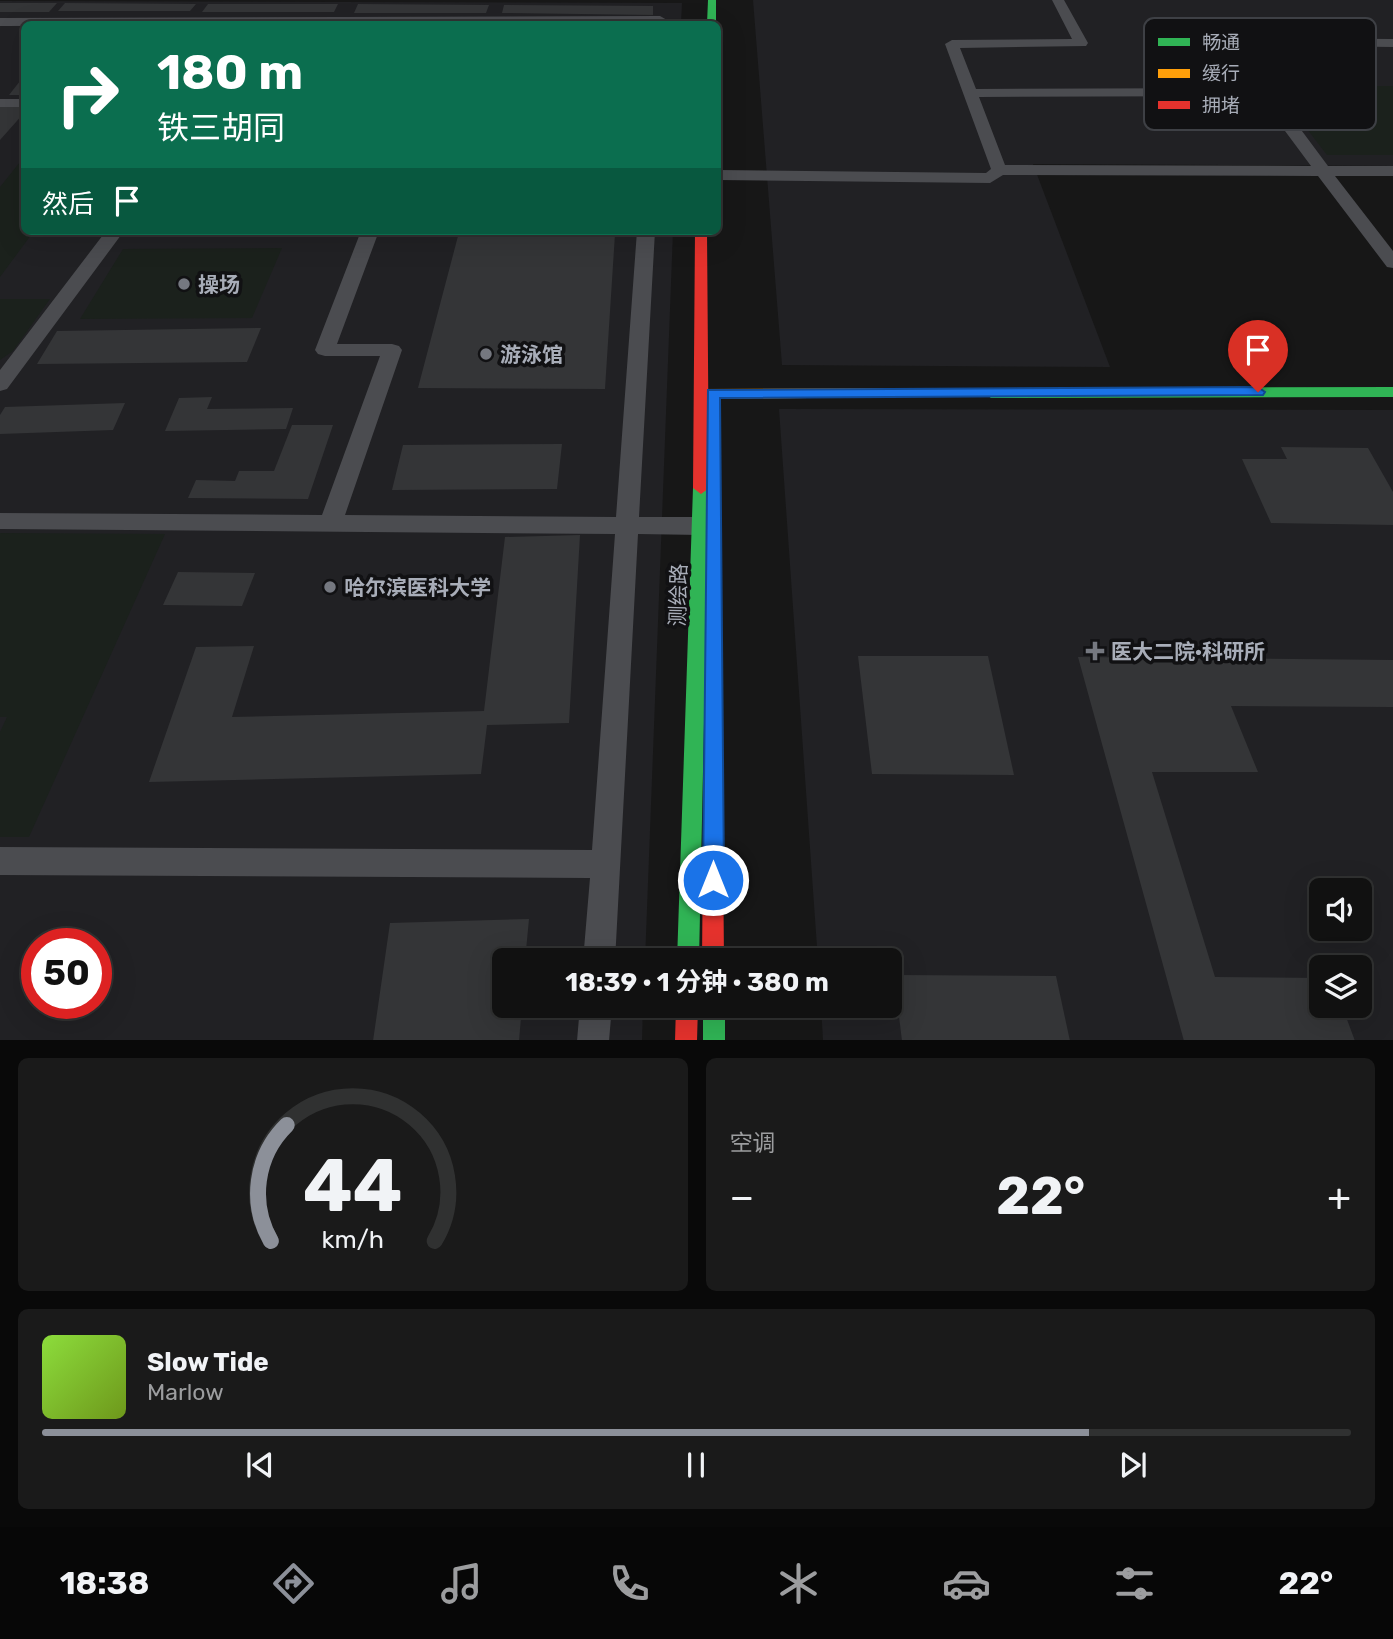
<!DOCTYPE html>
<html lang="zh">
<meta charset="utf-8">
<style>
:root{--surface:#111;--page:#1a1a1a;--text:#f1f3f6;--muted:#9c9d9f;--line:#303131;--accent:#8c9099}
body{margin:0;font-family:Rubik,"Noto Sans SC",sans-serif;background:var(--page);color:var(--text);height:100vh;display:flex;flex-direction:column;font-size:26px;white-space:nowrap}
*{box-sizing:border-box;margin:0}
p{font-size:23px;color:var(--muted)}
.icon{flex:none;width:38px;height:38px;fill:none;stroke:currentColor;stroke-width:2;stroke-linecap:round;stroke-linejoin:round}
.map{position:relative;height:1040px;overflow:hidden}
.sheet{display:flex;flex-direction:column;gap:18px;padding:18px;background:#090909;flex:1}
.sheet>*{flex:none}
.top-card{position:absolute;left:21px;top:21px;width:700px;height:214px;border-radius:10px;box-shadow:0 7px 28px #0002,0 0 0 2px var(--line);background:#0b6e4f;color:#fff;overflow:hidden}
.buttons{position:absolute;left:1309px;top:878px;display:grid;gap:14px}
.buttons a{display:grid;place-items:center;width:63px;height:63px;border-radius:10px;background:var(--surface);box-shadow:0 7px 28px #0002,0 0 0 2px var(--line);font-size:35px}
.speed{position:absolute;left:21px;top:928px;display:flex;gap:14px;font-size:35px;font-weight:700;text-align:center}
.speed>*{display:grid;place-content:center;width:91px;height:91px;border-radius:50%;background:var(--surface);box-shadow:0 7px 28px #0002,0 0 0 2px var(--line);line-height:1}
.speed .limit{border:10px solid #d22;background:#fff;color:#111}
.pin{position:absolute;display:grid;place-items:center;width:60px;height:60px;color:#fff;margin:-72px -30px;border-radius:50% 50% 50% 0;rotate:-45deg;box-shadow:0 0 7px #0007}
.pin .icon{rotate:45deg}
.me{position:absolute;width:77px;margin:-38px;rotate:0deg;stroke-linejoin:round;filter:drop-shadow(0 0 5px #0008)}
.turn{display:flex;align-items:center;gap:24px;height:147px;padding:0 21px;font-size:32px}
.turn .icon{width:91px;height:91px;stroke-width:2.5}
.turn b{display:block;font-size:49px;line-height:60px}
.then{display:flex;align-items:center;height:66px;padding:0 21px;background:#0003;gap:14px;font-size:26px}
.big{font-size:52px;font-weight:700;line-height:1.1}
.sheet .tile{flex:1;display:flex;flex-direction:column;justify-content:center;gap:10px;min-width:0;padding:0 24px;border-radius:10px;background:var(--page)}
.sheet .dial{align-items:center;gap:0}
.dial svg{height:182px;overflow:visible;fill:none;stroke:var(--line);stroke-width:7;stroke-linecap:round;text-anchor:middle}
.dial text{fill:var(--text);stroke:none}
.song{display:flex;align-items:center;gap:21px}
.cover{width:84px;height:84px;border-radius:10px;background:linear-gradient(135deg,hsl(90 70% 55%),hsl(80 70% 35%))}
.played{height:7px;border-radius:4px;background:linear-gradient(90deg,var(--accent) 80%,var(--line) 80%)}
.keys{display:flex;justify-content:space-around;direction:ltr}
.heat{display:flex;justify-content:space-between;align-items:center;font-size:38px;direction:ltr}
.sheet .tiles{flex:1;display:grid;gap:18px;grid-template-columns:1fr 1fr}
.tile:last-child{grid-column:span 2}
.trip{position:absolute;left:492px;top:948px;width:410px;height:70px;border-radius:10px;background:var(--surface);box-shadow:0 7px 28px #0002,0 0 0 2px var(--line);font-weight:700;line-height:70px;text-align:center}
.dock{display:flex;height:112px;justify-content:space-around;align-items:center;background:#070707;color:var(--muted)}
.dock .icon{width:49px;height:49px}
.dock .current{color:var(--accent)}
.dock b{font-size:32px;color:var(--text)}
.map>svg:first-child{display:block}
</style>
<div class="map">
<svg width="1393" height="1041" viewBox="0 0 1393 1041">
<rect width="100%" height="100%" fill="#171717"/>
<path fill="#212124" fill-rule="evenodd" d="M 753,0 L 1393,0 L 1393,166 L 1033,164 L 1110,367 L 782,365 Z
M 0,1 L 682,3 L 681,24 L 24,24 L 24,231 L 673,231 L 645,961 L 504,961 L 504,1006 L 643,1006 L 642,1040 L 0,1041 ZM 37,943 L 96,943 L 96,1003 L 37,1003 Z
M 779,409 L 1393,410 L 1393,1040 L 823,1040 L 821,1006 L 889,1006 L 889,961 L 818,961 ZM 1321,891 L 1360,891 L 1360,929 L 1321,929 ZM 1321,968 L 1360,968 L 1360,1006 L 1321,1006 Z"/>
<path fill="#1b211c" d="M 1274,86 L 1393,86 L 1393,155 L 1327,155 Z
M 24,157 L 24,231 L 34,231 L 0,277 L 0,187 Z
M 282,248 L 252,318 L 80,319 L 123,249 Z
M 0,299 L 50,299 L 13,351 L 0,360 Z
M 0,533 L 165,534 L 29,837 L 0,837 L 0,732 L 7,717 L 0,717 Z"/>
<path fill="#343537" d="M 0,3 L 57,3 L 49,12 L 0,12 Z
M 65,3 L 196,4 L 190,11 L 58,11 Z
M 208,4 L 338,4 L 334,12 L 202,12 Z
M 358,4 L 489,5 L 486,13 L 354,13 Z
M 504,5 L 653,6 L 653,15 L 502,13 Z
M 24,76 L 24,95 L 9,95 Z
M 0,106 L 24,106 L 24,113 L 0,140 Z
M 453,231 L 618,231 L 615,234 L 605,389 L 418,388 L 458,236 Z
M 261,328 L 247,362 L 37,364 L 57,331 Z
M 212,397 L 207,409 L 293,408 L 286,429 L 165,431 L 179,398 Z
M 125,403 L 113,430 L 0,434 L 0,415 L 5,407 Z
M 292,425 L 333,425 L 308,499 L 188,498 L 196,480 L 235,481 L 239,471 L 274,471 Z
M 562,444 L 557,489 L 392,490 L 403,445 Z
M 1281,447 L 1368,448 L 1393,492 L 1393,525 L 1271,523 L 1242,459 L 1287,459 Z
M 580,535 L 569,723 L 487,725 L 481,774 L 149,782 L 196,647 L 254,646 L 232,717 L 484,711 L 505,537 Z
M 178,572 L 255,573 L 242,606 L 163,605 Z
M 858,656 L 988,656 L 1014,775 L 872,774 Z
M 1078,657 L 1393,660 L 1393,707 L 1231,706 L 1258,772 L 1152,772 L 1215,977 L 1321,978 L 1321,1006 L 1342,1006 L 1355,1041 L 1184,1041 Z
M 529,919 L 525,961 L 504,961 L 504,1006 L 522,1006 L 519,1041 L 373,1041 L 390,923 Z
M 894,975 L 1056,976 L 1070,1041 L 902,1041 Z"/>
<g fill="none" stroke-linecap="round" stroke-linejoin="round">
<path fill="#4b4c50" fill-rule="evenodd" d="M 1052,0 L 1064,0 L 1088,43 L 1086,46 L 960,48 L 976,89 L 1253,88 L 1221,41 L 1223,38 L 1393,39 L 1393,47 L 1238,45 L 1328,166 L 1393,166 L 1393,176 L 1335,176 L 1393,251 L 1393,268 L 1387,267 L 1318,176 L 1003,175 L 990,183 L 718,180 L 718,170 L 986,173 L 991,169 L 945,44 L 952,40 L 1072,39 ZM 1259,96 L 1311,166 L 1005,165 L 979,97 Z
M 660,16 L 667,20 L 665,24 L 0,26 L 0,18 Z
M 0,99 L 24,99 L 24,107 L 0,107 Z
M 106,231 L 124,231 L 7,389 L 0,391 L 0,370 Z
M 361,231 L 379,231 L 337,344 L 392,344 L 399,346 L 402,350 L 345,515 L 616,517 L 637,231 L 655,231 L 639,517 L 701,517 L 709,520 L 712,526 L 709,532 L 701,535 L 638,534 L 615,961 L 583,961 L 590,878 L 0,875 L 0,847 L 592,850 L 615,534 L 0,529 L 0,513 L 322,515 L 380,356 L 325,356 L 318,354 L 315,350 Z
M 580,1006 L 612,1006 L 609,1041 L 577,1041 Z"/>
<path fill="#30b455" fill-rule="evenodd" d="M 708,0 L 716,0 L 716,24 L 707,24 Z
M 1393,387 L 1393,397 L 991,398 L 984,393 L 991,388 Z
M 701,482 L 709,488 L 699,961 L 677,961 L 693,488 Z
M 703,1006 L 725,1006 L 725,1041 L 703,1041 Z"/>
<path fill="#ff9f0a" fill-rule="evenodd" d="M 991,388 L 998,393 L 996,396 L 701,399 L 694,394 L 701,389 Z"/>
<path fill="#e5322d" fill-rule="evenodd" d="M 695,231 L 707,231 L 709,488 L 701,494 L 693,488 Z
M 713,838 L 720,841 L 723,848 L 724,961 L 702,961 L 703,848 L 706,841 Z
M 676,1006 L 698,1006 L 697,1041 L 675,1041 Z"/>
</g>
<path fill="#1a73e8" stroke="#114b97" stroke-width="2" d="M 1258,387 L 1265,392 L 1263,395 L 720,398 L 724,880 L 721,887 L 713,890 L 706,887 L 703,880 L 708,390 Z"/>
<g fill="#757880" stroke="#111113" stroke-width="2.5">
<circle cx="184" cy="284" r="7"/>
<circle cx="486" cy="354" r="7"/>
<circle cx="330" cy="587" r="7"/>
<path d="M1091.5 640.5h7v7h7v7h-7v7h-7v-7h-7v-7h7z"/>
</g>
<g text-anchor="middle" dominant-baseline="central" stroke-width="7" stroke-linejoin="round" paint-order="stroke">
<g font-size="21" font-weight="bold" fill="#a8adb8" stroke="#111113" text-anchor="start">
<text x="198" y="284">操场</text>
<text x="500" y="354">游泳馆</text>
<text x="344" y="587">哈尔滨医科大学</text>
<text x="1111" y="651">医大二院·科研所</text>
</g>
<g font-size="21" fill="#a8adb8" stroke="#111113">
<text transform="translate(678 595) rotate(-88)">测绘路</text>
</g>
</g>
<rect x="1144" y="18" width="232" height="112" rx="10" fill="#111113" stroke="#3e4045" stroke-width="2"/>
<rect x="1158" y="38" width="32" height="8" fill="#30b455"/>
<rect x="1158" y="69" width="32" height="9" fill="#ff9f0a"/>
<rect x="1158" y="101" width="32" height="8" fill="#e5322d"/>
<g font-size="19" fill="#a8adb8">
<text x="1202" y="49">畅通</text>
<text x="1202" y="80">缓行</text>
<text x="1202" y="112">拥堵</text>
</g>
</svg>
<div class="buttons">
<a><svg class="icon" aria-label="sound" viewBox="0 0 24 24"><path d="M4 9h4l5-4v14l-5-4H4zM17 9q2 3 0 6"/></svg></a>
<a><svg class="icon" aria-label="layers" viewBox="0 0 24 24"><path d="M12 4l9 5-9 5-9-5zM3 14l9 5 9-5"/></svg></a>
</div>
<div class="speed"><div class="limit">50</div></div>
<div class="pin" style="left:1258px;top:392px;background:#d93025"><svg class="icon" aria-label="arrive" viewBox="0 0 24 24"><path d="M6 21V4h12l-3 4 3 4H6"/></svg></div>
<svg class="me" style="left:713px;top:880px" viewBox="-20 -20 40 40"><circle r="17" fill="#1a73e8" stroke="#fff" stroke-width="3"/><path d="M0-11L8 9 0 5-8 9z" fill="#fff"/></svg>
<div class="trip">18:39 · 1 分钟 · 380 m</div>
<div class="top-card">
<div class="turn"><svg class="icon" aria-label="right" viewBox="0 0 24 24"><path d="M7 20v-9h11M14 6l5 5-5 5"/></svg><div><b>180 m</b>铁三胡同</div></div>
<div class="then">然后<svg class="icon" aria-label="arrive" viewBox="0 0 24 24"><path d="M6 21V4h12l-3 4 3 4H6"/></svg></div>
</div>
</div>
<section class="sheet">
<div class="tiles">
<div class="tile dial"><svg viewBox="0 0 100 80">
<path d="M14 69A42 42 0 1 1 86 69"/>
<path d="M14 69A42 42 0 0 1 21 18" stroke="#8c9099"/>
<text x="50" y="56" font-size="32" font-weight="700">44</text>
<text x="50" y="72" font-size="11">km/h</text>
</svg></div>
<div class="tile"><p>空调</p>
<div class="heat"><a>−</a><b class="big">22°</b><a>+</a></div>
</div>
<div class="tile">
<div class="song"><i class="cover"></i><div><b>Slow Tide</b><p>Marlow</p></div></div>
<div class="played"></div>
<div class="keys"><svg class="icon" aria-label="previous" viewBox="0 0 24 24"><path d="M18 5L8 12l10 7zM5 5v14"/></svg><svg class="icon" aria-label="pause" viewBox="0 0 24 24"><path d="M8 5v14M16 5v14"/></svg><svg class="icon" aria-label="next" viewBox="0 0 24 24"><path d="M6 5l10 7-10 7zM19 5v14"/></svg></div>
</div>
</div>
</section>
<nav class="dock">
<b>18:38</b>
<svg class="icon current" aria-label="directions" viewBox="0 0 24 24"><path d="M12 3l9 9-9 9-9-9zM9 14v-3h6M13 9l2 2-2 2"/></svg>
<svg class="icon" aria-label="music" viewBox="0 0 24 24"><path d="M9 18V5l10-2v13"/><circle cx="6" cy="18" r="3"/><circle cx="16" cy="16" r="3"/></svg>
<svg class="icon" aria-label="phone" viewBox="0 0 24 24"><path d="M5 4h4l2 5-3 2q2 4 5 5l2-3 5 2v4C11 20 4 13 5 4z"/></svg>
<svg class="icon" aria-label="climate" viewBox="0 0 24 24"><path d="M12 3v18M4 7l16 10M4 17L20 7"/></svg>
<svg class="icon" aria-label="car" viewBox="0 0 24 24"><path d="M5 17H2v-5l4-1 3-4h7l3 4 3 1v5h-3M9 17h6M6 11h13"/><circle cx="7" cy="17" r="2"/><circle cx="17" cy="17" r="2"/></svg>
<svg class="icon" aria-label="filters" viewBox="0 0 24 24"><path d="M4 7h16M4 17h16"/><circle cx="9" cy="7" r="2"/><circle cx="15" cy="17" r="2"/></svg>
<b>22°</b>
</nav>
